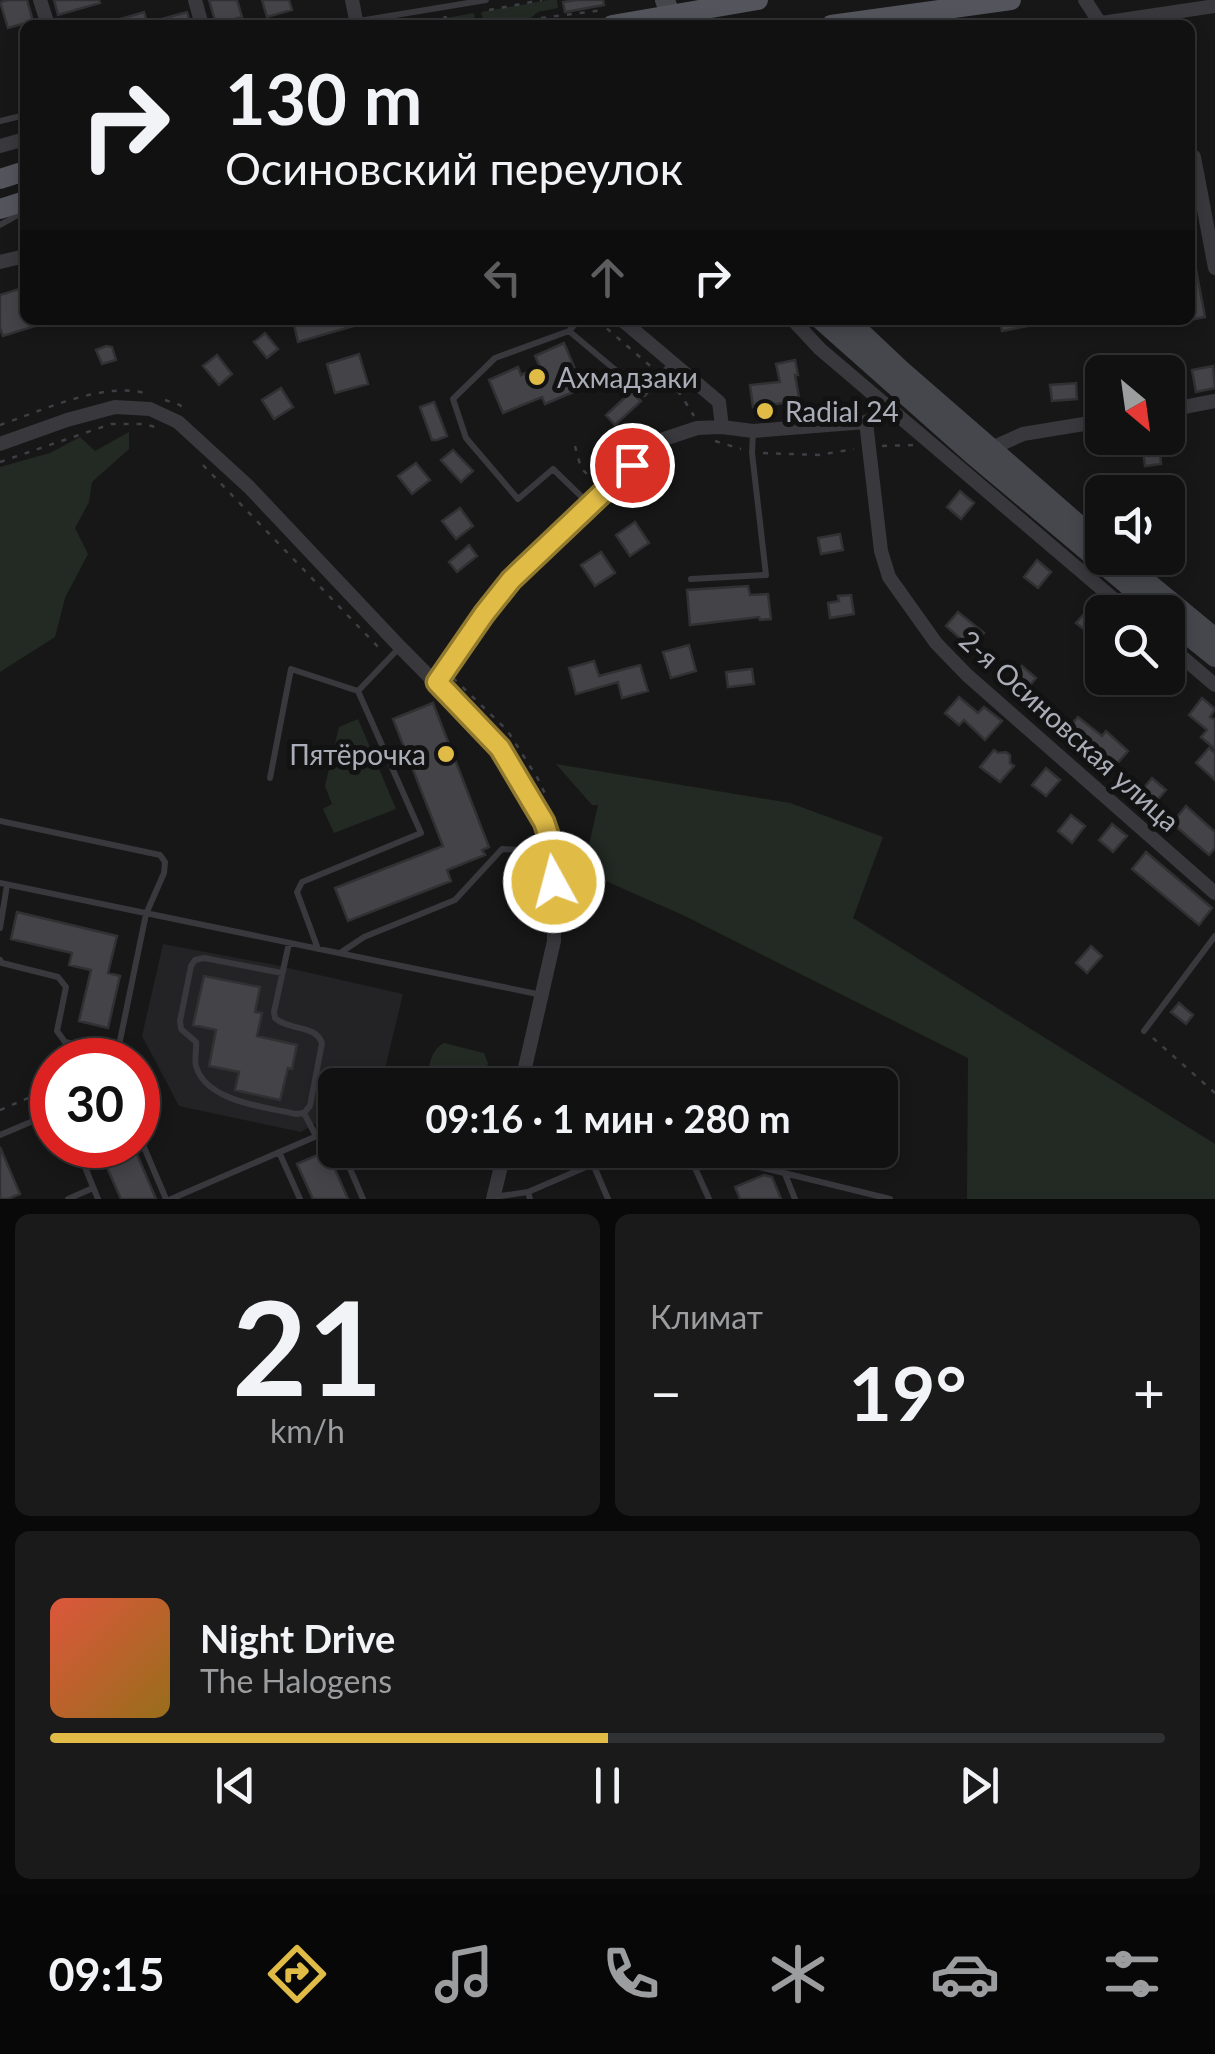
<!DOCTYPE html>
<html lang="ru">
<meta charset="utf-8">
<style>
:root{--surface:#111112;--page:#1a1a1b;--text:#f1f3f6;--muted:#9c9d9f;--line:#303132;--accent:#e0bc47}
body{margin:0;font-family:Lato,sans-serif;background:var(--page);color:var(--text);height:100vh;display:flex;flex-direction:column;font-size:38px;white-space:nowrap}
*{box-sizing:border-box;margin:0}
p{font-size:32px;color:var(--muted)}
.icon{flex:none;width:55px;height:55px;fill:none;stroke:currentColor;stroke-width:2;stroke-linecap:round;stroke-linejoin:round}
.map{position:relative;height:1199px;overflow:hidden}
.side{display:flex;flex-direction:column;gap:15px;padding:15px;background:#09090a;flex:1}
.side>*{flex:none}
.top-card{position:absolute;left:20px;top:20px;width:1175px;height:305px;border-radius:15px;box-shadow:0 5px 15px #0003,0 0 0 2px var(--line);background:#111112;color:var(--text);overflow:hidden}
.needle{width:65px;rotate:151deg}
.fabs{position:absolute;left:1085px;top:355px;display:grid;gap:20px}
.fabs a{display:grid;place-items:center;width:100px;height:100px;border-radius:15px;background:var(--surface);box-shadow:0 5px 15px #0003,0 0 0 2px var(--line);font-size:50px}
.speed{position:absolute;left:30px;top:1038px;display:flex;gap:20px;font-size:50px;font-weight:700;text-align:center}
.speed>*{display:grid;place-content:center;width:130px;height:130px;border-radius:50%;background:var(--surface);box-shadow:0 5px 15px #0003,0 0 0 2px var(--line);line-height:1}
.speed .limit{border:15px solid #d22;background:#fff;color:#111}
.pin{position:absolute;display:grid;place-items:center;width:85px;height:85px;color:#fff;margin:-42px;border:5px solid #fff;border-radius:50%;box-shadow:0 2px 10px #0007}
.me{position:absolute;width:110px;margin:-55px;rotate:353deg;stroke-linejoin:round;filter:drop-shadow(0 0 8px #0008)}
.turn{display:flex;align-items:center;gap:35px;height:210px;padding:0 40px;font-size:45px}
.turn .icon{width:130px;height:130px;stroke-width:2.5}
.turn b{display:block;font-size:70px;line-height:85px}
.lanes{display:flex;align-items:center;height:95px;padding:0 40px;background:#0003;justify-content:center;gap:50px;direction:ltr}
.lanes .off{opacity:.35}
.big{font-size:75px;font-weight:700;line-height:1.1}
.side .card{flex:1;display:flex;flex-direction:column;justify-content:center;gap:15px;min-width:0;padding:0 35px;border-radius:15px;background:var(--page)}
.side .dial{align-items:center;gap:0}
.dial b{font-size:130px;line-height:1}
.song{display:flex;align-items:center;gap:30px}
.cover{width:120px;height:120px;border-radius:15px;background:linear-gradient(135deg,hsl(10 70% 55%),hsl(40 70% 35%))}
.played{height:10px;border-radius:5px;background:linear-gradient(90deg,var(--accent) 50%,var(--line) 50%)}
.keys{display:flex;justify-content:space-around;direction:ltr}
.heat{display:flex;justify-content:space-between;align-items:center;font-size:55px;direction:ltr}
.side .tiles{flex:1;display:grid;gap:15px;grid-template-columns:1fr 1fr}
.card:last-child{grid-column:span 2}
.trip{position:absolute;left:318px;top:1068px;width:580px;height:100px;border-radius:15px;background:var(--surface);box-shadow:0 5px 15px #0003,0 0 0 2px var(--line);font-weight:700;line-height:100px;text-align:center}
.dock{display:flex;height:160px;justify-content:space-around;align-items:center;background:#070707;color:var(--muted)}
.dock .icon{width:70px;height:70px}
.dock .current{color:var(--accent)}
.dock b{font-size:45px;color:var(--text)}
.map>svg:first-child{display:block}
</style>
<div class="map">
<svg width="1215" height="1199" viewBox="0 0 1215 1199">
<rect width="100%" height="100%" fill="#171718"/>
<path fill="#232325" d="M 163,944 L 275,965 L 403,994 L 381,1085 L 335,1085 L 335,1112 L 301,1132 L 179,1106 L 142,1036 Z"/>
<path fill="#232a24" d="M 548,0 L 557,0 L 558,8 L 538,12 L 522,25 L 484,25 L 481,12 Z
M 474,13 L 476,25 L 407,25 Z
M 129,432 L 129,449 L 92,482 L 89,502 L 75,528 L 88,554 L 65,598 L 55,637 L 0,672 L 0,467 L 50,453 L 80,437 L 95,451 Z
M 358,719 L 396,809 L 334,833 L 323,809 L 332,804 L 325,786 L 339,727 Z
M 556,764 L 790,803 L 883,837 L 853,918 L 1215,1144 L 1215,1199 L 967,1199 L 968,1058 L 685,916 L 583,871 L 598,805 L 592,805 Z
M 444,1043 L 484,1053 L 488,1063 L 483,1085 L 426,1085 C 429,1069 429,1051 444,1043 Z
M 418,1150 L 469,1150 L 468,1156 L 461,1162 L 425,1157 Z"/>
<path fill="#444448" stroke="#313134" stroke-width="2.5" d="M 8,0 L 27,0 L 33,21 L 8,28 L 0,2 Z
M 54,0 L 99,0 L 100,3 L 58,15 Z
M 209,0 L 237,0 L 242,17 L 216,24 Z
M 262,0 L 289,0 L 292,10 L 267,17 Z
M 577,0 L 603,0 L 604,5 L 565,12 L 563,2 Z
M 144,12 L 148,25 L 111,25 L 110,22 Z
M 187,12 L 191,25 L 151,25 L 151,22 Z
M 1195,264 L 1205,317 L 1190,320 L 1190,265 Z
M 19,289 L 25,310 L 25,320 L 47,320 L 48,322 L 3,336 L 0,328 L 0,295 Z
M 293,320 L 364,320 L 364,323 L 298,342 Z
M 1000,320 L 1032,320 L 1033,325 L 1002,331 Z
M 265,333 L 278,349 L 267,358 L 254,342 Z
M 564,343 L 583,388 L 545,404 L 542,397 L 503,413 L 489,380 L 518,367 L 521,375 L 540,367 L 535,356 Z
M 106,346 L 112,347 L 116,360 L 102,364 L 96,350 Z
M 359,354 L 368,384 L 335,393 L 327,364 Z
M 217,355 L 232,374 L 219,385 L 203,366 Z
M 795,360 L 798,375 L 795,375 L 800,403 L 784,407 L 784,403 L 753,407 L 750,385 L 780,382 L 776,364 Z
M 1213,366 L 1215,388 L 1196,392 L 1192,370 Z
M 1076,383 L 1077,399 L 1052,401 L 1050,385 Z
M 281,388 L 293,407 L 274,419 L 262,400 Z
M 631,392 L 641,401 L 615,425 L 606,415 Z
M 434,402 L 447,436 L 437,440 L 432,440 L 420,407 Z
M 1159,442 L 1161,464 L 1145,466 L 1142,444 Z
M 453,450 L 473,471 L 461,482 L 441,460 Z
M 416,463 L 430,480 L 412,494 L 398,476 Z
M 960,491 L 974,503 L 961,519 L 947,507 Z
M 460,508 L 473,526 L 456,539 L 442,521 Z
M 635,522 L 649,543 L 630,556 L 616,535 Z
M 840,534 L 843,550 L 821,554 L 818,538 Z
M 469,545 L 477,556 L 457,572 L 449,562 Z
M 601,552 L 615,573 L 595,586 L 581,565 Z
M 1037,560 L 1051,572 L 1038,588 L 1024,577 Z
M 748,586 L 750,595 L 768,594 L 771,619 L 760,620 L 759,617 L 690,625 L 687,590 Z
M 851,595 L 854,614 L 830,618 L 828,603 L 839,601 L 838,596 Z
M 1090,607 L 1102,618 L 1102,621 L 1091,635 L 1076,623 Z
M 958,612 L 984,633 L 971,648 L 946,626 Z
M 689,645 L 696,671 L 671,678 L 663,652 Z
M 594,661 L 599,676 L 640,665 L 648,691 L 622,698 L 618,682 L 576,694 L 569,668 Z
M 1022,666 L 1036,678 L 1023,694 L 1008,682 Z
M 752,669 L 754,684 L 728,687 L 726,672 Z
M 1138,678 L 1170,678 L 1157,693 Z
M 959,697 L 978,713 L 984,707 L 1002,721 L 985,740 L 964,720 L 959,725 L 945,713 Z
M 1202,698 L 1215,709 L 1210,717 L 1215,720 L 1215,749 L 1201,737 L 1207,730 L 1189,715 Z
M 433,703 L 489,847 L 482,850 L 485,855 L 447,870 L 451,881 L 348,921 L 335,888 L 443,846 L 393,719 Z
M 1078,717 L 1102,736 L 1106,731 L 1128,751 L 1115,766 L 1109,761 L 1105,765 L 1064,733 Z
M 1209,748 L 1215,753 L 1215,780 L 1196,763 Z
M 994,750 L 998,753 L 1006,752 L 1010,755 L 1010,763 L 1014,766 L 1000,782 L 980,767 Z
M 1046,768 L 1060,780 L 1046,796 L 1032,785 Z
M 1152,778 L 1166,790 L 1152,806 L 1138,795 Z
M 1186,806 L 1215,832 L 1215,848 L 1209,855 L 1172,823 Z
M 1071,815 L 1085,826 L 1072,843 L 1058,831 Z
M 1112,824 L 1127,836 L 1113,852 L 1099,840 Z
M 1146,852 L 1212,908 L 1199,925 L 1132,869 Z
M 17,912 L 117,936 L 108,973 L 120,976 L 108,1028 L 79,1021 L 91,970 L 69,965 L 72,953 L 11,939 Z
M 1091,946 L 1102,956 L 1087,973 L 1076,963 Z
M 204,976 L 260,987 L 255,1012 L 262,1013 L 257,1036 L 297,1045 L 292,1069 L 288,1068 L 280,1100 L 235,1090 L 239,1072 L 209,1066 L 216,1030 L 193,1025 Z
M 1179,1003 L 1193,1015 L 1186,1024 L 1171,1012 Z
M 97,1145 L 133,1145 L 156,1199 L 121,1199 Z
M 0,1147 L 20,1194 L 8,1199 L 0,1199 Z
M 327,1151 L 348,1199 L 313,1199 L 297,1164 Z
M 764,1175 L 772,1177 L 781,1199 L 740,1199 L 735,1187 Z"/>
<g fill="none" stroke-linecap="round" stroke-linejoin="round">
<path stroke="#3e3f44" stroke-width="2.5" stroke-dasharray="5 8" stroke-linecap="butt" d="M 489,10 L 542,0
M 541,18 L 604,10
M 405,25 L 447,17
M 597,320 L 655,370
M 668,382 L 681,395 L 694,416
M 165,400 L 180,405 L 184,410
M 0,425 C 41,411 106,380 148,394
M 715,441 L 741,449
M 575,446 L 581,468 L 596,483
M 882,446 L 914,445
M 763,453 L 819,455 L 854,449
M 0,462 L 111,424 L 144,424 L 159,428
M 203,465 L 381,650
M 453,678 L 507,730 L 538,779 L 546,796
M 568,866 L 568,928
M 1153,1038 L 1215,1093
M 0,1110 L 52,1088"/>
<path stroke="#38383d" stroke-width="6" d="M 359,21 L 486,0
M 284,25 L 291,23
M 0,121 L 25,115
M 0,225 L 25,211
M 579,320 L 569,331 L 495,358 L 453,399 L 466,438 L 518,499 L 553,469 L 588,503
M 569,331 L 644,394 L 671,364
M 691,579 L 766,575 L 752,453 L 753,432
M 270,778 L 291,669 L 358,691
M 0,821 L 160,855 L 165,862 L 164,873 L 146,914 L 116,1060
M 0,883 L 542,995
M 0,928 L 7,885
M 289,943 L 274,1012 L 275,1018 C 289,1031 315,1024 322,1043 L 310,1106 L 304,1113 L 316,1136
M 318,949 L 297,892 L 302,882 L 421,833 L 358,691 L 399,648
M 340,953 L 364,937 L 455,900 L 502,849 L 553,852
M 0,960 L 2,963 L 58,977 L 66,987 L 57,1031 L 65,1042 L 116,1054
M 282,973 L 204,958 L 195,960 L 191,966 L 180,1021 L 181,1029 L 196,1042 C 197,1049 194,1059 196,1066 C 206,1102 266,1107 296,1114 L 304,1113
M 1144,1031 L 1215,936
M 138,1133 L 166,1199
M 0,1135 L 52,1113
M 76,1145 L 98,1199
M 342,1150 L 363,1199
M 590,1150 L 593,1164 L 608,1199
M 687,1150 L 709,1199
M 690,1150 L 890,1199
M 279,1152 L 300,1199
M 785,1174 L 795,1199
M 494,1197 L 528,1192
M 68,1199 L 93,1188
M 171,1199 L 333,1129 L 335,1135
M 530,1199 L 528,1192 L 593,1164"/>
<path stroke="#38383d" stroke-width="14" d="M 40,0 L 48,25
M 195,0 L 202,25
M 352,0 L 357,25
M 1085,0 L 1100,23
M 1088,25 L 1215,6
M 0,146 L 25,139
M 1190,157 L 1194,157 L 1215,268
M 0,262 L 25,256
M 622,320 L 719,402 L 722,427
M 793,320 L 820,349 L 1129,612
M 1168,410 L 1215,401
M 866,422 L 881,551 L 889,577 L 936,643 L 967,675 L 1215,893
M 0,444 L 67,420 L 115,407 L 150,409 L 178,422 L 249,487 L 400,647 L 500,748 L 545,822 L 553,852 L 554,941 L 521,1085
M 992,448 L 1023,434 L 1102,421
M 1168,645 L 1215,685
M 437,682 L 484,614 L 511,580 L 589,504 L 661,440 L 697,428 L 722,427 L 753,431 L 866,422 L 890,410
M 493,1199 L 505,1150"/>
<path stroke="#46474d" stroke-width="20" d="M 665,0 L 670,14
M 821,320 L 972,454 L 1160,612
M 848,320 L 901,370 L 1102,545
M 1118,558 L 1215,638
M 1168,619 L 1215,657"/>
<path stroke="#54555c" stroke-width="20" d="M 612,25 L 758,0
M 831,25 L 1011,0
M 0,179 L 25,171
M 0,209 L 25,201"/>
</g>
<g fill="none" stroke-linecap="round" stroke-linejoin="round">
<defs>
<path id="route" d="M 554,882 L 554,852 L 544,822 L 500,748 L 437,682 L 484,614 L 511,580 L 632,465"/>
</defs>
<use href="#route" stroke="#927a2e" stroke-width="25"/>
<use href="#route" stroke="#e0bc47" stroke-width="18"/>
</g>
<g fill="#e0bc47" stroke="#121213" stroke-width="4">
<circle cx="537" cy="377" r="10"/>
<circle cx="765" cy="411" r="10"/>
<circle cx="446" cy="754" r="10"/>
</g>
<g text-anchor="middle" dominant-baseline="central" stroke-width="10" stroke-linejoin="round" paint-order="stroke">
<g font-size="28" fill="#aaadb7" stroke="#121213" text-anchor="start">
<text x="557" y="377">Ахмадзаки</text>
<text x="785" y="411">Radial 24</text>
<text x="426" y="754" text-anchor="end">Пятёрочка</text>
</g>
<g font-size="28" fill="#aaadb7" stroke="#121213">
<text transform="translate(1070 730) rotate(42)">2-я Осиновская улица</text>
</g>
</g>
</svg>
<div class="fabs">
<a><svg class="needle" viewBox="-14 -14 28 28"><path d="M0-13l5 13h-10z" fill="#e53935"/><path d="M0 13l5-13h-10z" fill="#9c9d9f"/></svg></a>
<a><svg class="icon" aria-label="sound" viewBox="0 0 24 24"><path d="M4 9h4l5-4v14l-5-4H4zM17 9q2 3 0 6"/></svg></a>
<a><svg class="icon" aria-label="search" viewBox="0 0 24 24"><circle cx="10" cy="10" r="6"/><path d="M15 15l6 6"/></svg></a>
</div>
<div class="speed"><div class="limit">30</div></div>
<div class="pin" style="left:632px;top:465px;background:#d93025"><svg class="icon" aria-label="arrive" viewBox="0 0 24 24"><path d="M6 21V4h12l-3 4 3 4H6"/></svg></div>
<svg class="me" style="left:554px;top:882px" viewBox="-20 -20 40 40"><circle r="17" fill="#e0bc47" stroke="#fff" stroke-width="3"/><path d="M0-11L8 9 0 5-8 9z" fill="#fff"/></svg>
<div class="trip">09:16 · 1 мин · 280 m</div>
<div class="top-card">
<div class="turn"><svg class="icon" aria-label="right" viewBox="0 0 24 24"><path d="M7 20v-9h11M14 6l5 5-5 5"/></svg><div><b>130 m</b>Осиновский переулок</div></div>
<div class="lanes"><svg class="icon off" aria-label="left" viewBox="0 0 24 24"><path d="M17 20v-9H6M10 6l-5 5 5 5"/></svg><svg class="icon off" aria-label="ahead" viewBox="0 0 24 24"><path d="M12 20V5M6 11l6-6 6 6"/></svg><svg class="icon" aria-label="right" viewBox="0 0 24 24"><path d="M7 20v-9h11M14 6l5 5-5 5"/></svg></div>
</div>
</div>
<section class="side">
<div class="tiles">
<div class="card dial"><b>21</b><p>km/h</p></div>
<div class="card"><p>Климат</p>
<div class="heat"><a>−</a><b class="big">19°</b><a>+</a></div>
</div>
<div class="card">
<div class="song"><i class="cover"></i><div><b>Night Drive</b><p>The Halogens</p></div></div>
<div class="played"></div>
<div class="keys"><svg class="icon" aria-label="previous" viewBox="0 0 24 24"><path d="M18 5L8 12l10 7zM5 5v14"/></svg><svg class="icon" aria-label="pause" viewBox="0 0 24 24"><path d="M8 5v14M16 5v14"/></svg><svg class="icon" aria-label="next" viewBox="0 0 24 24"><path d="M6 5l10 7-10 7zM19 5v14"/></svg></div>
</div>
</div>
</section>
<nav class="dock">
<b>09:15</b>
<svg class="icon current" aria-label="directions" viewBox="0 0 24 24"><path d="M12 3l9 9-9 9-9-9zM9 14v-3h6M13 9l2 2-2 2"/></svg>
<svg class="icon" aria-label="music" viewBox="0 0 24 24"><path d="M9 18V5l10-2v13"/><circle cx="6" cy="18" r="3"/><circle cx="16" cy="16" r="3"/></svg>
<svg class="icon" aria-label="phone" viewBox="0 0 24 24"><path d="M5 4h4l2 5-3 2q2 4 5 5l2-3 5 2v4C11 20 4 13 5 4z"/></svg>
<svg class="icon" aria-label="climate" viewBox="0 0 24 24"><path d="M12 3v18M4 7l16 10M4 17L20 7"/></svg>
<svg class="icon" aria-label="car" viewBox="0 0 24 24"><path d="M5 17H2v-5l4-1 3-4h7l3 4 3 1v5h-3M9 17h6M6 11h13"/><circle cx="7" cy="17" r="2"/><circle cx="17" cy="17" r="2"/></svg>
<svg class="icon" aria-label="filters" viewBox="0 0 24 24"><path d="M4 7h16M4 17h16"/><circle cx="9" cy="7" r="2"/><circle cx="15" cy="17" r="2"/></svg>
</nav>
